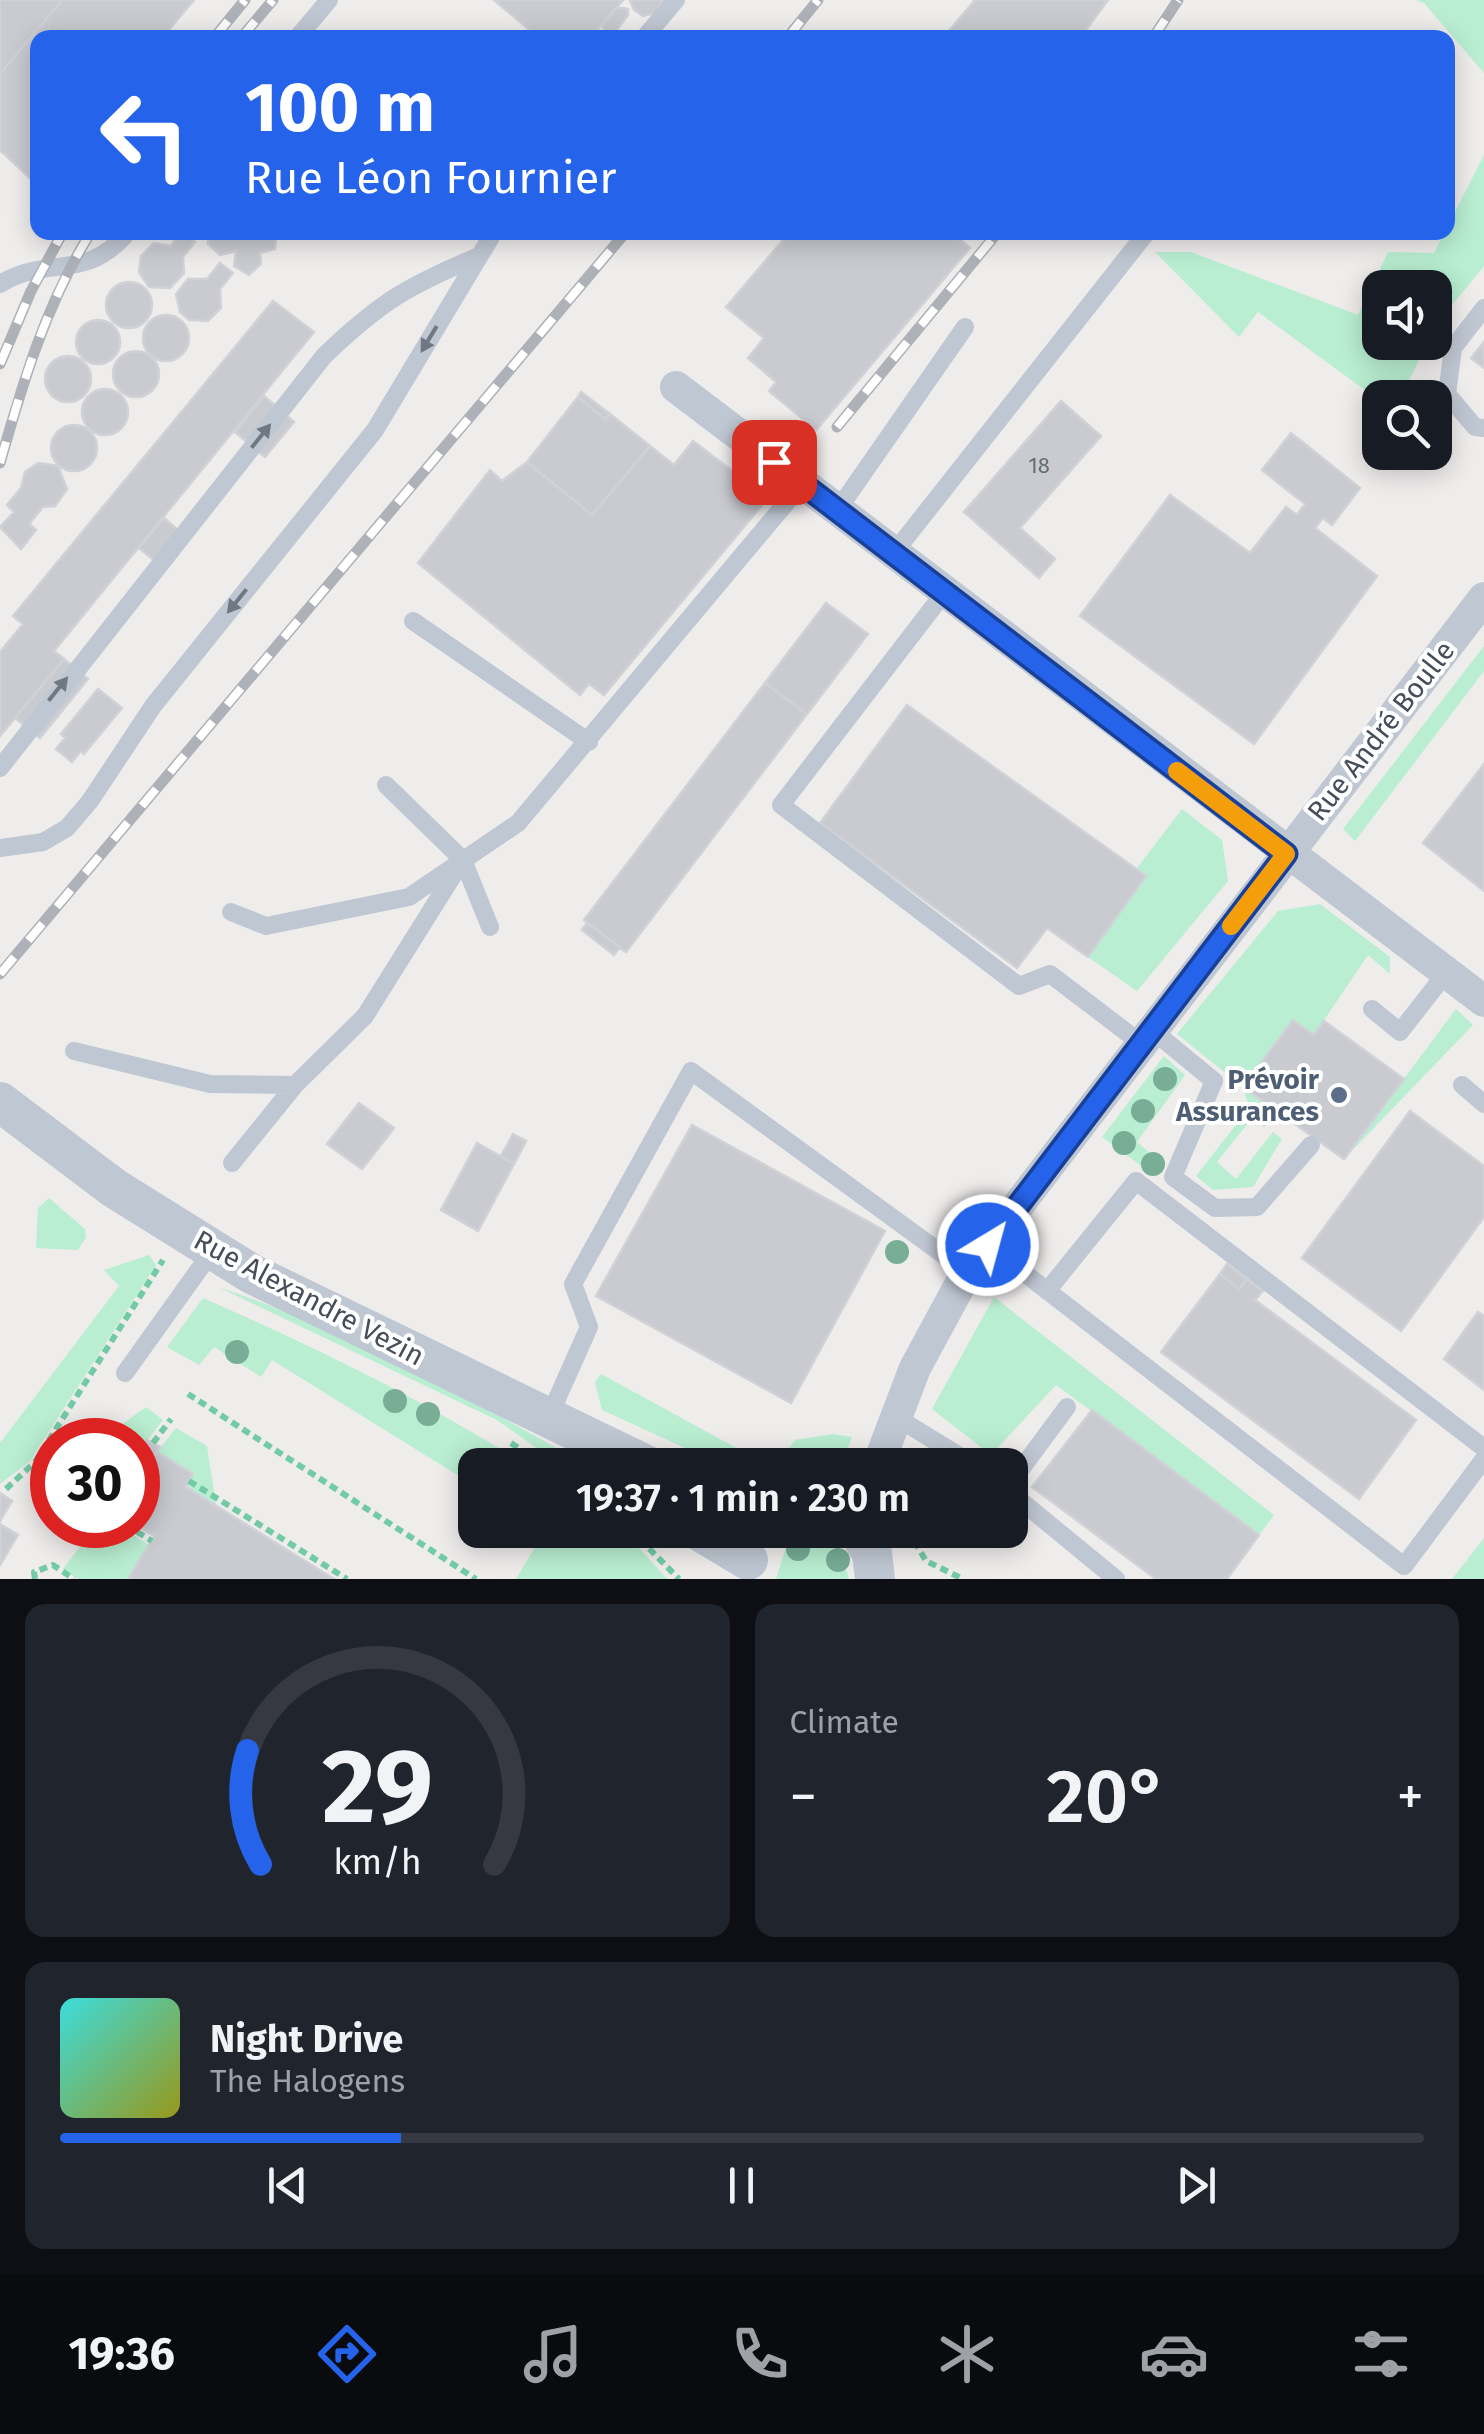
<!DOCTYPE html>
<meta charset="utf-8">
<style>
:root{--surface:#171b24;--page:#20242c;--text:#f1f3f6;--muted:#9ea1a6;--line:#363941;--accent:#2563eb}
body{margin:0;font-family:"Fira Sans",sans-serif;background:var(--page);color:var(--text);height:100vh;display:flex;flex-direction:column;font-size:38px;white-space:nowrap}
*{box-sizing:border-box;margin:0}
p{font-size:32px;color:var(--muted)}
.icon{flex:none;width:55px;height:55px;fill:none;stroke:currentColor;stroke-width:2;stroke-linecap:round;stroke-linejoin:round}
.map{position:relative;height:1579px;overflow:hidden}
.sheet{display:flex;flex-direction:column;gap:25px;padding:25px;background:#0d0f14;flex:1}
.sheet>*{flex:none}
.hud{position:absolute;left:30px;top:30px;width:1425px;height:210px;border-radius:20px;box-shadow:0 5px 25px #0003;background:#2563eb;color:#fff;overflow:hidden}
.tools{position:absolute;left:1362px;top:270px;display:grid;gap:20px}
.tools a{display:grid;place-items:center;width:90px;height:90px;border-radius:20px;background:var(--surface);box-shadow:0 5px 25px #0003;font-size:50px}
.speed{position:absolute;left:30px;top:1418px;display:flex;gap:20px;font-size:50px;font-weight:700;text-align:center}
.speed>*{display:grid;place-content:center;width:130px;height:130px;border-radius:50%;background:var(--surface);box-shadow:0 5px 25px #0003;line-height:1}
.speed .limit{border:15px solid #d22;background:#fff;color:#111}
.pin{position:absolute;display:grid;place-items:center;width:85px;height:85px;color:#fff;margin:-42px;border-radius:20px;box-shadow:0 5px 15px #0006}
.me{position:absolute;width:110px;margin:-55px;rotate:37deg;stroke-linejoin:round;filter:drop-shadow(0 0 8px #0008)}
.turn{display:flex;align-items:center;gap:35px;height:210px;padding:0 50px;font-size:45px}
.turn .icon{width:130px;height:130px;stroke-width:2.5}
.turn b{display:block;font-size:70px;line-height:85px}
.big{font-size:75px;font-weight:600;line-height:1.1}
.sheet .tile{flex:1;display:flex;flex-direction:column;justify-content:center;gap:15px;min-width:0;padding:0 35px;border-radius:20px;background:var(--page)}
.sheet .dial{align-items:center;gap:0}
.dial svg{height:260px;overflow:visible;fill:none;stroke:var(--line);stroke-width:7;stroke-linecap:round;text-anchor:middle}
.dial text{fill:var(--text);stroke:none}
.song{display:flex;align-items:center;gap:30px}
.cover{width:120px;height:120px;border-radius:15px;background:linear-gradient(135deg,hsl(180 70% 55%),hsl(60 70% 35%))}
.played{height:10px;border-radius:5px;background:linear-gradient(90deg,var(--accent) 25%,var(--line) 25%)}
.keys{display:flex;justify-content:space-around;direction:ltr}
.heat{display:flex;justify-content:space-between;align-items:center;font-size:55px;direction:ltr}
.sheet .tiles{flex:1;display:grid;gap:25px;grid-template-columns:1fr 1fr}
.tile:last-child{grid-column:span 2}
.trip{position:absolute;left:458px;top:1448px;width:570px;height:100px;border-radius:20px;background:var(--surface);box-shadow:0 5px 25px #0003;font-weight:600;line-height:100px;text-align:center}
.tabs{display:flex;height:160px;justify-content:space-around;align-items:center;background:#090b0e;color:var(--muted)}
.tabs .icon{width:70px;height:70px}
.tabs .on{color:var(--accent)}
.tabs b{font-size:45px;color:var(--text)}
.map>svg:first-child{display:block}
</style>
<div class="map">
<svg width="1484" height="1579" viewBox="0 0 1484 1579">
<rect width="100%" height="100%" fill="#efecec"/>
<path fill="#b9eed2" d="M 1416,0 L 1484,0 L 1484,73 L 1424,3 Z
M 1484,155 L 1484,266 L 1435,326 L 1435,288 L 1380,288 L 1380,342 L 1427,343 L 1401,397 L 1380,398 L 1380,401 L 1258,312 L 1239,337 L 1155,252 L 1191,252 L 1358,315 L 1388,252 L 1434,253 Z
M 1484,646 L 1484,671 L 1355,841 L 1343,829 Z
M 1182,809 L 1222,840 L 1228,881 L 1137,991 L 1088,957 L 1146,876 L 1137,868 Z
M 1320,904 L 1390,957 L 1390,974 L 1368,955 L 1314,1035 L 1293,1021 L 1243,1086 L 1280,1114 L 1264,1127 L 1253,1117 L 1217,1162 L 1236,1179 L 1273,1132 L 1282,1139 L 1253,1187 L 1213,1190 L 1196,1176 L 1249,1108 L 1243,1087 L 1177,1034 L 1278,911 Z
M 1456,1009 L 1473,1025 L 1344,1159 Z
M 1164,1056 L 1185,1075 L 1137,1142 L 1157,1159 L 1151,1173 L 1102,1137 Z
M 49,1198 L 85,1229 L 86,1237 L 78,1250 L 36,1248 L 38,1208 Z
M 149,1255 L 156,1265 L 30,1461 L 0,1484 L 0,1443 L 119,1286 L 104,1270 Z
M 218,1287 C 348,1330 468,1397 586,1465 L 560,1465 L 497,1420 Z
M 994,1297 L 1274,1515 L 1259,1535 L 1056,1385 L 991,1455 L 932,1409 Z
M 203,1298 C 315,1347 424,1400 526,1465 L 475,1465 L 475,1486 L 272,1360 L 261,1377 L 214,1347 L 199,1365 L 167,1347 Z
M 601,1374 L 764,1463 L 783,1457 L 795,1440 L 833,1434 L 852,1437 L 847,1451 L 834,1460 L 812,1465 L 722,1465 L 602,1410 L 595,1382 Z
M 146,1407 L 163,1420 L 145,1443 L 118,1427 Z
M 176,1428 L 207,1446 L 216,1505 L 186,1487 L 193,1474 L 157,1452 Z
M 96,1525 L 118,1525 L 149,1545 L 128,1579 L 78,1579 L 63,1569 Z
M 545,1530 L 623,1530 L 667,1579 L 516,1579 Z
M 806,1538 L 819,1538 L 840,1550 L 849,1579 L 776,1579 L 785,1550 Z
M 1484,1538 L 1484,1579 L 1452,1579 Z"/>
<path fill="#c9cbd1" stroke="#d0d2d8" stroke-width="2.5" d="M 0,0 L 62,0 L 0,74 Z
M 62,0 L 194,0 L 162,38 L 38,38 L 36,184 L 0,150 L 0,74 Z
M 494,0 L 623,0 L 591,38 L 539,38 Z
M 630,0 L 663,0 L 656,13 L 643,16 L 634,10 Z
M 975,0 L 1108,0 L 1080,38 L 943,38 Z
M 617,7 L 628,9 L 628,15 L 613,35 L 605,34 L 602,25 Z
M 181,232 L 195,242 L 183,257 L 184,273 L 170,288 L 149,287 L 139,272 L 141,256 L 154,243 L 171,246 Z
M 283,232 L 276,234 L 275,249 L 260,253 L 261,264 L 249,275 L 234,266 L 236,251 L 220,255 L 208,244 L 209,232 Z
M 790,232 L 952,232 L 970,248 L 816,430 L 769,391 L 776,382 L 748,358 L 764,338 L 726,307 Z
M 220,263 L 233,273 L 220,289 L 221,308 L 208,321 L 189,320 L 180,312 L 176,294 L 188,279 L 207,279 Z
M106 305a23 23 0 1 1 46 0a23 23 0 1 1-46 0Z
M 273,301 L 314,332 L 54,651 L 64,659 L 0,736 L 0,652 L 23,624 L 13,616 Z
M143 338a23 23 0 1 1 46 0a23 23 0 1 1-46 0Z
M76 342a22 22 0 1 1 44 0a22 22 0 1 1-44 0Z
M 1484,342 L 1484,368 L 1471,358 Z
M113 374a23 23 0 1 1 46 0a23 23 0 1 1-46 0Z
M45 379a23 23 0 1 1 46 0a23 23 0 1 1-46 0Z
M82 412a23 23 0 1 1 46 0a23 23 0 1 1-46 0Z
M 581,392 L 610,414 L 605,419 L 578,397 Z
M 264,396 L 294,422 L 265,457 L 235,432 Z
M 578,397 L 605,419 L 610,414 L 650,446 L 592,515 L 527,462 Z
M 1061,401 L 1101,436 L 1020,528 L 1055,559 L 1039,578 L 964,512 Z
M51 448a23 23 0 1 1 46 0a23 23 0 1 1-46 0Z
M 1291,433 L 1360,488 L 1332,525 L 1323,518 L 1315,528 L 1377,576 L 1254,744 L 1080,616 L 1170,495 L 1250,553 L 1286,507 L 1297,515 L 1305,504 L 1262,470 Z
M 693,441 L 768,498 L 604,695 L 589,684 L 580,695 L 418,563 L 490,470 L 502,481 L 527,462 L 592,515 L 650,446 L 674,465 Z
M 38,463 L 58,466 L 67,489 L 55,506 L 43,507 L 29,524 L 36,530 L 21,549 L 0,527 L 14,512 L 7,505 L 21,488 L 25,472 Z
M 164,518 L 179,531 L 155,561 L 139,548 Z
M 826,603 L 868,634 L 807,714 L 765,683 Z
M 64,659 L 88,679 L 40,738 L 15,718 Z
M 765,683 L 807,714 L 626,952 L 584,920 Z
M 98,689 L 122,708 L 84,754 L 81,751 L 72,762 L 56,749 L 65,738 L 61,734 Z
M 907,705 L 1146,876 L 1088,957 L 1047,928 L 1017,968 L 820,823 Z
M 1484,764 L 1484,891 L 1423,843 Z
M 587,923 L 620,947 L 614,955 L 582,930 Z
M 1293,1020 L 1314,1035 L 1324,1021 L 1404,1079 L 1344,1159 L 1243,1087 Z
M 359,1103 L 394,1128 L 362,1169 L 327,1144 Z
M 1410,1111 L 1484,1166 L 1484,1217 L 1401,1331 L 1302,1258 Z
M 692,1125 L 885,1231 L 791,1403 L 596,1296 Z
M 513,1134 L 526,1141 L 514,1164 L 501,1156 Z
M 477,1143 L 514,1164 L 478,1231 L 441,1210 Z
M 1227,1264 L 1247,1279 L 1239,1289 L 1220,1274 Z
M 1220,1274 L 1239,1289 L 1247,1279 L 1263,1291 L 1255,1300 L 1416,1420 L 1359,1499 L 1161,1352 Z
M 1478,1312 L 1484,1316 L 1484,1390 L 1444,1359 Z
M 1092,1410 L 1259,1535 L 1227,1579 L 1156,1579 L 1032,1487 Z
M 118,1427 L 145,1443 L 141,1450 L 153,1457 L 157,1452 L 193,1474 L 186,1487 L 334,1579 L 128,1579 L 154,1536 L 136,1525 L 138,1440 L 110,1440 Z
M 147,1440 L 160,1447 L 153,1457 L 141,1450 Z
M 0,1493 L 12,1501 L 0,1521 Z
M 0,1524 L 18,1535 L 0,1565 Z"/>
<g fill="none" stroke-linecap="round" stroke-linejoin="round">
<path stroke="#72cba6" stroke-width="6" stroke-dasharray="8 5" stroke-linecap="butt" d="M 188,1394 L 476,1579
M 153,1443 L 171,1419
M 511,1443 L 544,1465
M 680,1452 L 706,1465
M 189,1481 L 347,1579
M 6,1489 L 35,1462 L 163,1260
M 126,1525 L 152,1541
M 631,1530 L 679,1579
M 908,1530 L 926,1561 L 963,1579
M 35,1579 L 34,1572 L 53,1565 L 74,1579"/>
<path stroke="#bfc7d2" stroke-width="18" d="M 297,38 L 329,0
M 644,38 L 676,0
M 0,284 C 49,254 85,283 128,232
M 1484,308 L 1453,348 L 1447,394 L 1475,427 L 1484,428
M 837,511 L 965,327
M 893,554 L 1147,232
M 944,593 L 781,805 L 1019,986 L 1050,974 L 1142,1044
M 413,621 L 589,742
M 0,768 L 324,356 C 381,301 408,286 479,256
M 386,785 L 463,860 L 490,927
M 0,848 L 43,842 L 67,828 L 90,801 L 153,706 L 375,430 L 494,232
M 231,912 L 266,926 L 409,897 L 518,823 L 802,484
M 1372,1009 L 1400,1032 L 1446,973
M 1152,1030 L 1214,1081 L 1173,1177 L 1215,1208 L 1257,1207 L 1311,1145
M 74,1051 L 210,1084 L 295,1085 L 365,1016 L 459,866
M 1462,1085 L 1484,1104
M 232,1163 L 295,1085
M 988,1245 L 1404,1566 L 1484,1459
M 1047,1291 L 1136,1181 L 1484,1448
M 125,1373 L 213,1250
M 896,1417 L 974,1465
M 548,1419 L 589,1327 L 573,1284 L 691,1071 L 967,1272
M 1010,1484 L 1067,1407
M 1010,1492 L 1116,1579"/>
<path stroke="#bfc7d2" stroke-width="32" d="M 676,387 L 1484,1001
M 878,1465 L 915,1368 L 967,1272 L 1484,598"/>
<path stroke="#bfc7d2" stroke-width="40" d="M 0,1102 L 114,1188 L 252,1274 L 646,1465
M 698,1530 L 748,1560
M 858,1530 L 872,1553 L 875,1579"/>
<defs>
<path id="rail" d="M 214,38 L 245,0
M 241,38 L 273,0
M 787,38 L 818,0
M 1153,38 L 1178,0
M 0,364 L 31,291 L 63,232
M 837,427 L 998,232
M 0,463 C 23,382 46,304 91,232
M 0,974 L 626,232"/>
</defs>
<use href="#rail" stroke="#aeb1b7" stroke-width="11"/>
<use href="#rail" stroke="#fff" stroke-width="8" stroke-dasharray="22" stroke-linecap="butt"/>
</g>
<g fill="#78ad96">
<circle cx="1165" cy="1079" r="12"/>
<circle cx="1143" cy="1111" r="12"/>
<circle cx="1124" cy="1143" r="12"/>
<circle cx="1153" cy="1164" r="12"/>
<circle cx="897" cy="1252" r="12"/>
<circle cx="237" cy="1352" r="12"/>
<circle cx="395" cy="1401" r="12"/>
<circle cx="428" cy="1414" r="12"/>
<circle cx="798" cy="1549" r="12"/>
<circle cx="838" cy="1560" r="12"/>
</g>
<defs><path id="oneway-solid" d="M-6-.8H1V-3.2L6.5 0L1 3.2V.8H-6Z" transform="scale(2.5)"/></defs>
<g fill="#707883">
<use href="#oneway-solid" transform="translate(429 339) rotate(121)"/>
<use href="#oneway-solid" transform="translate(261 436) rotate(-51)"/>
<use href="#oneway-solid" transform="translate(237 601) rotate(129)"/>
<use href="#oneway-solid" transform="translate(58 689) rotate(-51)"/>
</g>
<g fill="none" stroke-linecap="round" stroke-linejoin="round">
<defs>
<path id="route" d="M 774,462 L 1286,854 L 988,1245"/>
</defs>
<use href="#route" stroke="#184099" stroke-width="25"/>
<use href="#route" stroke="#2563eb" stroke-width="18"/>
<path stroke="#f59e0b" stroke-width="18" d="M 1177,771 L 1286,854 L 1231,926"/>
</g>
<circle fill="#5c6f8a" stroke="#fff" stroke-width="4" cx="1339" cy="1095" r="10"/>
<g text-anchor="middle" dominant-baseline="central" stroke-width="8" stroke-linejoin="round" paint-order="stroke">
<g font-size="22" fill="#666d77">
<text x="1039" y="465">18</text>
</g>
<g font-size="28" fill="#454e59" stroke="#fff">
<text transform="translate(1381 731) rotate(-52)">Rue André Boulle</text>
<text transform="translate(309 1298) rotate(28)">Rue Alexandre Vezin</text>
</g>
<g font-size="28" font-weight="bold" fill="#4e5e75" stroke="#fff" text-anchor="end">
<text x="1319" y="1079">Prévoir<tspan x="1319" dy="32">Assurances</tspan></text>
</g>
</g>
</svg>
<div class="tools">
<a><svg class="icon" aria-label="sound" viewBox="0 0 24 24"><path d="M4 9h4l5-4v14l-5-4H4zM17 9q2 3 0 6"/></svg></a>
<a><svg class="icon" aria-label="search" viewBox="0 0 24 24"><circle cx="10" cy="10" r="6"/><path d="M15 15l6 6"/></svg></a>
</div>
<div class="speed"><div class="limit">30</div></div>
<div class="pin" style="left:774px;top:462px;background:#d93025"><svg class="icon" aria-label="arrive" viewBox="0 0 24 24"><path d="M6 21V4h12l-3 4 3 4H6"/></svg></div>
<svg class="me" style="left:988px;top:1245px" viewBox="-20 -20 40 40"><circle r="17" fill="#2563eb" stroke="#fff" stroke-width="3"/><path d="M0-11L8 9 0 5-8 9z" fill="#fff"/></svg>
<div class="trip">19:37 · 1 min · 230 m</div>
<div class="hud">
<div class="turn"><svg class="icon" aria-label="left" viewBox="0 0 24 24"><path d="M17 20v-9H6M10 6l-5 5 5 5"/></svg><div><b>100 m</b>Rue Léon Fournier</div></div>
</div>
</div>
<section class="sheet">
<div class="tiles">
<div class="tile dial"><svg viewBox="0 0 100 80">
<path d="M14 69A42 42 0 1 1 86 69"/>
<path d="M14 69A42 42 0 0 1 10 34" stroke="#2563eb"/>
<text x="50" y="56" font-size="32" font-weight="700">29</text>
<text x="50" y="72" font-size="11">km/h</text>
</svg></div>
<div class="tile"><p>Climate</p>
<div class="heat"><a>−</a><b class="big">20°</b><a>+</a></div>
</div>
<div class="tile">
<div class="song"><i class="cover"></i><div><b>Night Drive</b><p>The Halogens</p></div></div>
<div class="played"></div>
<div class="keys"><svg class="icon" aria-label="previous" viewBox="0 0 24 24"><path d="M18 5L8 12l10 7zM5 5v14"/></svg><svg class="icon" aria-label="pause" viewBox="0 0 24 24"><path d="M8 5v14M16 5v14"/></svg><svg class="icon" aria-label="next" viewBox="0 0 24 24"><path d="M6 5l10 7-10 7zM19 5v14"/></svg></div>
</div>
</div>
</section>
<nav class="tabs">
<b>19:36</b>
<svg class="icon on" aria-label="directions" viewBox="0 0 24 24"><path d="M12 3l9 9-9 9-9-9zM9 14v-3h6M13 9l2 2-2 2"/></svg>
<svg class="icon" aria-label="music" viewBox="0 0 24 24"><path d="M9 18V5l10-2v13"/><circle cx="6" cy="18" r="3"/><circle cx="16" cy="16" r="3"/></svg>
<svg class="icon" aria-label="phone" viewBox="0 0 24 24"><path d="M5 4h4l2 5-3 2q2 4 5 5l2-3 5 2v4C11 20 4 13 5 4z"/></svg>
<svg class="icon" aria-label="climate" viewBox="0 0 24 24"><path d="M12 3v18M4 7l16 10M4 17L20 7"/></svg>
<svg class="icon" aria-label="car" viewBox="0 0 24 24"><path d="M5 17H2v-5l4-1 3-4h7l3 4 3 1v5h-3M9 17h6M6 11h13"/><circle cx="7" cy="17" r="2"/><circle cx="17" cy="17" r="2"/></svg>
<svg class="icon" aria-label="filters" viewBox="0 0 24 24"><path d="M4 7h16M4 17h16"/><circle cx="9" cy="7" r="2"/><circle cx="15" cy="17" r="2"/></svg>
</nav>
